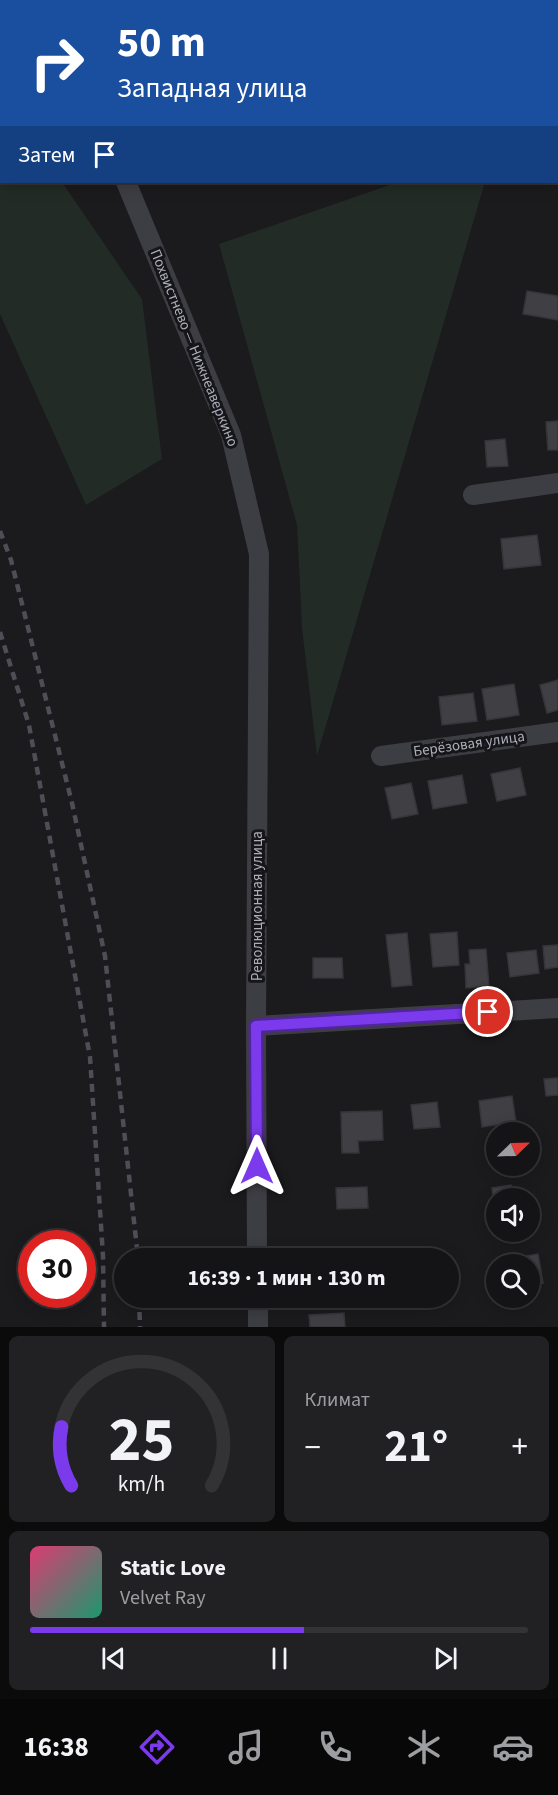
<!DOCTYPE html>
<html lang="ru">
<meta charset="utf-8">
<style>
:root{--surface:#141416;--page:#212123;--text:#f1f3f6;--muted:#9d9ea1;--line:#333335;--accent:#7c3aed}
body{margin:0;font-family:"Source Sans 3",sans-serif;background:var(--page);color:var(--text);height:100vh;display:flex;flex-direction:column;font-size:22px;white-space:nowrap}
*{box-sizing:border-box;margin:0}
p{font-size:20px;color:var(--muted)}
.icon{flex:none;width:33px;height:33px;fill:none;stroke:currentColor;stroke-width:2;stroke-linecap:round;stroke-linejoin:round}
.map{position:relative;height:1327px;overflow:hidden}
.details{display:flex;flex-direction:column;gap:9px;padding:9px;background:#0b0b0c;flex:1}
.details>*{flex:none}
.guide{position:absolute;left:0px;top:0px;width:558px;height:183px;box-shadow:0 3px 15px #0003,0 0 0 2px var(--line);background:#1a4fa0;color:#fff;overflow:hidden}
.needle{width:39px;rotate:67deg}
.buttons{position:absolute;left:486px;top:1122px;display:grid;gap:12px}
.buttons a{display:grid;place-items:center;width:54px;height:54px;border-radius:50%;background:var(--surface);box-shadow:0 3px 15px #0003,0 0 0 2px var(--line);font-size:30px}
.speed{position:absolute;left:18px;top:1230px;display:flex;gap:12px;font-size:30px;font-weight:700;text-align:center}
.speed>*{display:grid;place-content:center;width:78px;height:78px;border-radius:50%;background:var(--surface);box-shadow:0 3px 15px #0003,0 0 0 2px var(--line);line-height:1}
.speed .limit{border:9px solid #d22;background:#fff;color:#111}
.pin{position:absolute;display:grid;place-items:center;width:51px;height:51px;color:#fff;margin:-26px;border:3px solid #fff;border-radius:50%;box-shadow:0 2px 6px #0007}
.me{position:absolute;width:66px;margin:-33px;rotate:0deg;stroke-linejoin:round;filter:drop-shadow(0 0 4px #0008)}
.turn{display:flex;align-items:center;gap:21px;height:126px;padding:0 18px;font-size:27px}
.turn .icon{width:78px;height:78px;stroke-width:2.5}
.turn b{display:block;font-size:42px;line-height:51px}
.then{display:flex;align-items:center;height:57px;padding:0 18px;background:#0003;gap:12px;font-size:22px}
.big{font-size:45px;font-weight:700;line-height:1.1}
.details .card{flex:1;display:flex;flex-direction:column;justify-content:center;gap:9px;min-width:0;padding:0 21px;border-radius:9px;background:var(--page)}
.details .dial{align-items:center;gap:0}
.dial svg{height:156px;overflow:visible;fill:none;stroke:var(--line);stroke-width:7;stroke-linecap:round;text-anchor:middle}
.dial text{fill:var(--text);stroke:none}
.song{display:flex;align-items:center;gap:18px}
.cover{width:72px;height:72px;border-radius:9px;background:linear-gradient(135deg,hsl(340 70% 55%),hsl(160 70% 35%))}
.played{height:6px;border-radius:3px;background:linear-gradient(90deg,var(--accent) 55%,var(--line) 55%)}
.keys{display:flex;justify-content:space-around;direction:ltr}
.heat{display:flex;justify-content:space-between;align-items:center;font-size:33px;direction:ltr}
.details .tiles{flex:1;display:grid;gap:9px;grid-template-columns:1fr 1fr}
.card:last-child{grid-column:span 2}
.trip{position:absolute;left:114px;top:1248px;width:345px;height:60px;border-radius:30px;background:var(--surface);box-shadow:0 3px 15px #0003,0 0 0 2px var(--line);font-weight:700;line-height:60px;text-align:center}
.dock{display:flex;height:96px;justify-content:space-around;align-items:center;background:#080809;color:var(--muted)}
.dock .icon{width:42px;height:42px}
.dock .active{color:var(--accent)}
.dock b{font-size:27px;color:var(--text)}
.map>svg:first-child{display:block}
</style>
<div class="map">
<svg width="558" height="1327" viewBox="0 0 558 1327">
<rect width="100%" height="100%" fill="#1b1a1d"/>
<path fill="#222b25" d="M 0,75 L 2,77 L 2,182 L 62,182 L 142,299 L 162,459 L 86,505 L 0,314 Z
M 398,182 L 485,182 L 317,756 L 302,628 L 297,525 L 219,244 Z"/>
<path fill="#403f44" stroke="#353439" stroke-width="1.5" d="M 527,291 L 558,296 L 558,320 L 523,314 Z
M 558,421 L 558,450 L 548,450 L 546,422 Z
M 505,439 L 508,466 L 487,467 L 485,441 Z
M 537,535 L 541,565 L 504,569 L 501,539 Z
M 558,680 L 558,710 L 547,713 L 540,685 Z
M 514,684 L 519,715 L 487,720 L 482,689 Z
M 473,693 L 477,721 L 442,725 L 439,697 Z
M 520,768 L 526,795 L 497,801 L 491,774 Z
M 462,775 L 467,803 L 433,809 L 428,781 Z
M 411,783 L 418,814 L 392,819 L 385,788 Z
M 457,932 L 459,965 L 433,967 L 430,934 Z
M 407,933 L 412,985 L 392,987 L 386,935 Z
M 558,945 L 558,967 L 545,969 L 543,946 Z
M 486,949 L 489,986 L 466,988 L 465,964 L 470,964 L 469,950 Z
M 536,950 L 539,973 L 510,977 L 507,953 Z
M 313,958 L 342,958 L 343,978 L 313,978 Z
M 558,1078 L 558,1095 L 546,1096 L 544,1079 Z
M 512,1096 L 516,1122 L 482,1127 L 479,1101 Z
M 437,1102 L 440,1127 L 414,1129 L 411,1105 Z
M 382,1111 L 383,1140 L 358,1141 L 359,1153 L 342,1153 L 341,1112 Z
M 511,1185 L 513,1198 L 496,1198 L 496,1215 L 495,1215 L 492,1188 Z
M 367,1187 L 368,1208 L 337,1209 L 336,1188 Z
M 538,1254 L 543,1283 L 530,1285 L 530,1264 L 503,1264 L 502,1260 Z
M 343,1255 L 343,1258 L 306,1258 L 306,1257 Z
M 344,1313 L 345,1327 L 310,1327 L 309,1315 Z"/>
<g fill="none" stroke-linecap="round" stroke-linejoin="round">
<path stroke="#3d3d44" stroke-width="20" d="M 51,0 L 52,2
M 556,107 L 558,107
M 126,182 L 231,435 L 259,554 L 256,1026 L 257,1258
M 473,495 L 558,483
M 381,756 L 558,732
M 256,1026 L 558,1008
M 258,1298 L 258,1327"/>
<path stroke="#4e4e57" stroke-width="4.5" stroke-dasharray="8 6" stroke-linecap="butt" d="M 0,531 L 11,560 L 72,803 L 105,956 L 138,1258
M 0,632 L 29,725 L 90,1057 L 103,1256 L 104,1327
M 139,1298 L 140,1327"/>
</g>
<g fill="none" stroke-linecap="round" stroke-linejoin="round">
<defs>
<path id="route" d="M 257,1166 L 256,1026 L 488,1012"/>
</defs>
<use href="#route" stroke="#51269a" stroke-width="15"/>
<use href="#route" stroke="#7c3aed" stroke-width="10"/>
</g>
<g text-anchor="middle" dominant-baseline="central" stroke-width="6" stroke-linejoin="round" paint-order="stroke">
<g font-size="15" fill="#adaebc" stroke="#161518">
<text transform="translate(194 348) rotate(68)">Похвистнево — Нижнеаверкино</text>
<text transform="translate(469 744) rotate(-8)">Берёзовая улица</text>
<text transform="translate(257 906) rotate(-90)">Революционная улица</text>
</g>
</g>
</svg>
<div class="buttons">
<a><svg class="needle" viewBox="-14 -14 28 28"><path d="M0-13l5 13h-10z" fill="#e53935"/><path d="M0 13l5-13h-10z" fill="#9d9ea1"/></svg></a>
<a><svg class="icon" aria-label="sound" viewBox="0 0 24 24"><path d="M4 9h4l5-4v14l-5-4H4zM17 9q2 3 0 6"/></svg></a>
<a><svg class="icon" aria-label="search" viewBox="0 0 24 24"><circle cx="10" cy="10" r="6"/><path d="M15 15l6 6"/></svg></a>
</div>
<div class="speed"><div class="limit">30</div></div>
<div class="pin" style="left:488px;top:1012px;background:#d93025"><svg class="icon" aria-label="arrive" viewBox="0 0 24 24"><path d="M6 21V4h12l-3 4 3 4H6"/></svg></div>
<svg class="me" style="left:257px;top:1166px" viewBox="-20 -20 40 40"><path d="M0-17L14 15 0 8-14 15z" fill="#7c3aed" stroke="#fff" stroke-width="4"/></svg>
<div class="trip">16:39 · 1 мин · 130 m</div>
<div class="guide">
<div class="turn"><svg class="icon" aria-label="right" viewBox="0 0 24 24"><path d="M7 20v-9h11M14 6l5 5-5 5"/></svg><div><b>50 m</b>Западная улица</div></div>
<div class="then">Затем<svg class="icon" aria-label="arrive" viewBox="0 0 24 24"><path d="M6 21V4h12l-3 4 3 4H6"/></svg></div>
</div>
</div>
<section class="details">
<div class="tiles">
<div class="card dial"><svg viewBox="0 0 100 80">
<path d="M14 69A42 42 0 1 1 86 69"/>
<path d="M14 69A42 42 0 0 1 9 39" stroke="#7c3aed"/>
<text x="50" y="56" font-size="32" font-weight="700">25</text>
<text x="50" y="72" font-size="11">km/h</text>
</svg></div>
<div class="card"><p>Климат</p>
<div class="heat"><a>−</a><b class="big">21°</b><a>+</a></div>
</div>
<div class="card">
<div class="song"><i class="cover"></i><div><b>Static Love</b><p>Velvet Ray</p></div></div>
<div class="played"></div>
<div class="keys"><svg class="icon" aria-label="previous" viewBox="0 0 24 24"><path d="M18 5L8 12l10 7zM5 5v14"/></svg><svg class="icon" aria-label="pause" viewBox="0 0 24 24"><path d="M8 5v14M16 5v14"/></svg><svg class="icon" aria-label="next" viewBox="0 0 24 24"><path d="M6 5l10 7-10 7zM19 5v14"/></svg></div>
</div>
</div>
</section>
<nav class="dock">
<b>16:38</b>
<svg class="icon active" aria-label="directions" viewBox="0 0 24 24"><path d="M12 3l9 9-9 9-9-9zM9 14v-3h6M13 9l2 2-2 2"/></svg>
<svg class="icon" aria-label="music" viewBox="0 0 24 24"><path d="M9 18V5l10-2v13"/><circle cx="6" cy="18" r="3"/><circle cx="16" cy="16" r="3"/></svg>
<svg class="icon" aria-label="phone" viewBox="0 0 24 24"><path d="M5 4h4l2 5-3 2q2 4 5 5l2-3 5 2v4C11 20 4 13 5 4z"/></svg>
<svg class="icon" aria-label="climate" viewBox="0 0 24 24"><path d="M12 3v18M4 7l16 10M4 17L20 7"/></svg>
<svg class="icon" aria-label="car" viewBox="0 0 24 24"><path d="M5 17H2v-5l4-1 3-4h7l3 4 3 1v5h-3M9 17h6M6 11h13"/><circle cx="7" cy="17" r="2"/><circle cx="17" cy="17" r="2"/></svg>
</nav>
